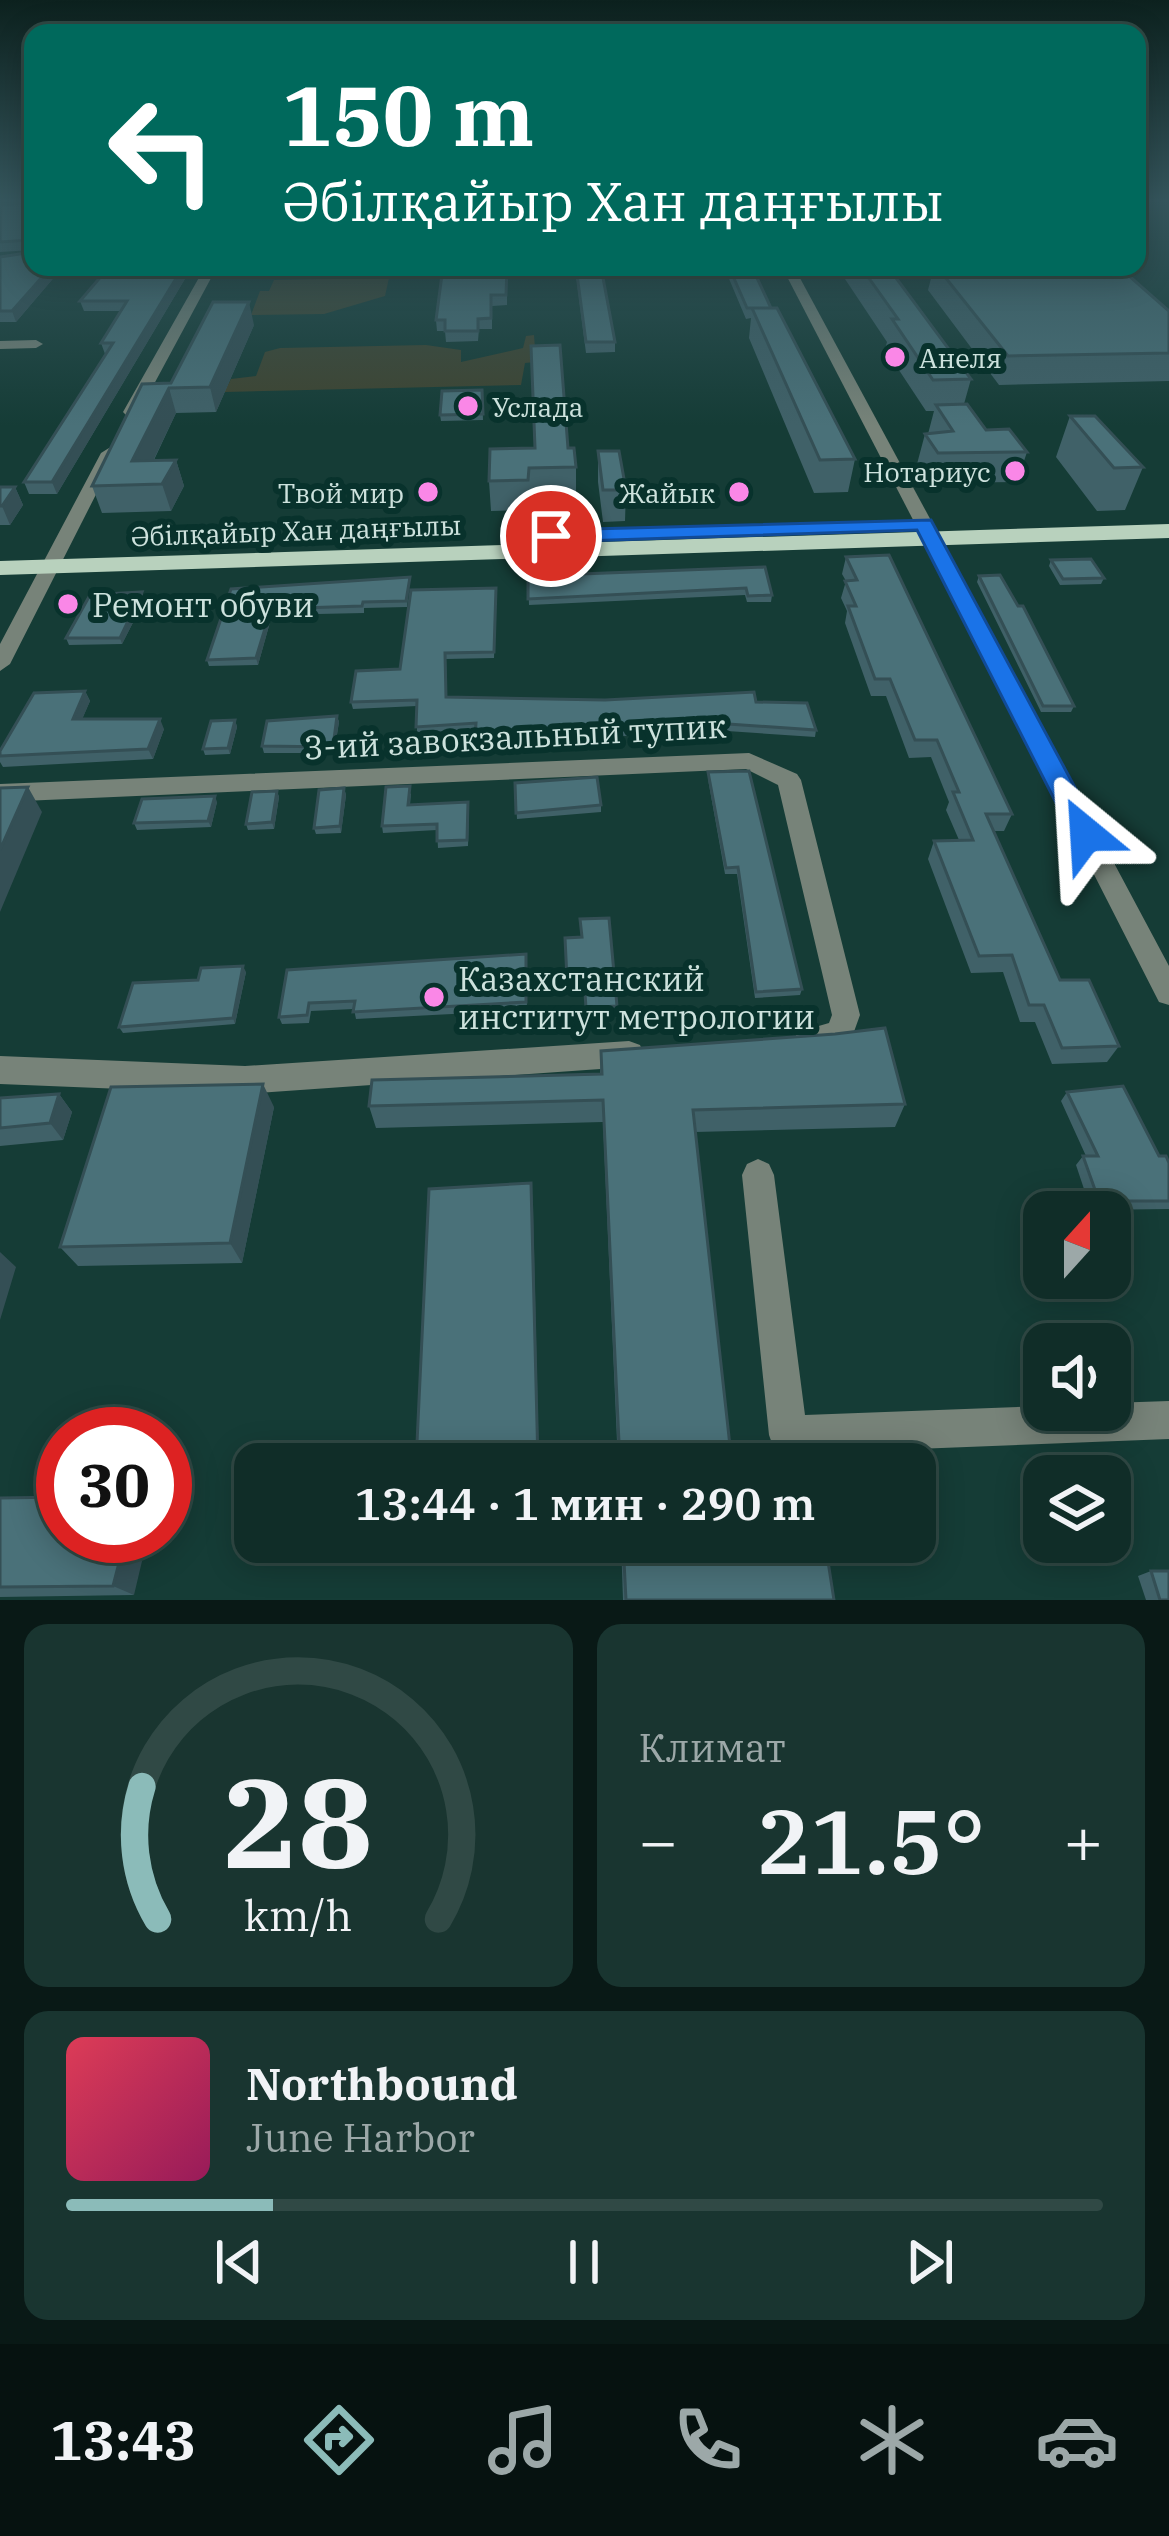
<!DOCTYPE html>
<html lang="ru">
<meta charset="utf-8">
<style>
:root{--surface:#102d28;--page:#193530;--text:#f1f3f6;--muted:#9ca8a8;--line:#304945;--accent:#8bbbb9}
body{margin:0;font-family:"IBM Plex Serif",serif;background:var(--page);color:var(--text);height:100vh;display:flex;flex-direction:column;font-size:45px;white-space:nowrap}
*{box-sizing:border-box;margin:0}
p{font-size:39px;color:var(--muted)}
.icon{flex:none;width:66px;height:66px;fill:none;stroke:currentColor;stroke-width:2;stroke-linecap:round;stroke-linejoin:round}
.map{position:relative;height:1600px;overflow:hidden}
.details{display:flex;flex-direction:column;gap:24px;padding:24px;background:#091916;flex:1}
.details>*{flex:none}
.top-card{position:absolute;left:24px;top:24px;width:1122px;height:252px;border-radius:24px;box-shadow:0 6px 30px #0003,0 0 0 3px var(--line);background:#00695c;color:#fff;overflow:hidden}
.needle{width:78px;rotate:21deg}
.fabs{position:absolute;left:1023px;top:1191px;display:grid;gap:24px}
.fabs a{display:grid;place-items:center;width:108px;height:108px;border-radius:24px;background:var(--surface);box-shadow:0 6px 30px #0003,0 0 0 3px var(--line);font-size:60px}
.speed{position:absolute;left:36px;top:1407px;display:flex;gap:24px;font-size:60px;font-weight:700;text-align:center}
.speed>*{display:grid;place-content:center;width:156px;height:156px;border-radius:50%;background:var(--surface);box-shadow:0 6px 30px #0003,0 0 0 3px var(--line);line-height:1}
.speed .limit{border:18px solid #d22;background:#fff;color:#111}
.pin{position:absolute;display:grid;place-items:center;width:102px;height:102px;color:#fff;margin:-51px;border:6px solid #fff;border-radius:50%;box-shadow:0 3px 12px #0007}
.me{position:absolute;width:132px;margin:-66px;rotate:333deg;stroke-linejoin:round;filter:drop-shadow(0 0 9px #0008)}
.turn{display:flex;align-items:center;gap:42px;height:252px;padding:0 60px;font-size:54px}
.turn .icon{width:156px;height:156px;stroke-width:2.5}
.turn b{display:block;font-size:84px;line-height:102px}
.big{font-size:90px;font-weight:600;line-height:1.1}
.details .card{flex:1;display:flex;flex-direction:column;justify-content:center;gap:18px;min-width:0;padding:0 42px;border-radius:24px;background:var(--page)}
.details .dial{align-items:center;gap:0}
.dial svg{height:312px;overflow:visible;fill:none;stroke:var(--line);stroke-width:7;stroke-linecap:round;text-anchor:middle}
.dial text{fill:var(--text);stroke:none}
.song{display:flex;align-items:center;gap:36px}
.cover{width:144px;height:144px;border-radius:18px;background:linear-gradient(135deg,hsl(350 70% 55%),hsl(330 70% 35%))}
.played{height:12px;border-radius:6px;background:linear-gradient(90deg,var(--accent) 20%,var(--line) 20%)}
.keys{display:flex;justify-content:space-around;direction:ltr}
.heat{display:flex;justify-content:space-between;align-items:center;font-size:66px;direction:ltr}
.details .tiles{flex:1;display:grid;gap:24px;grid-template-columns:1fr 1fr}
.card:last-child{grid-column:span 2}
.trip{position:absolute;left:234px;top:1443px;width:702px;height:120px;border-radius:24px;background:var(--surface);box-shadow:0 6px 30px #0003,0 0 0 3px var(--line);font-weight:600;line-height:120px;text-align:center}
.tabs{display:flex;height:192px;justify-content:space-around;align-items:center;background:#061210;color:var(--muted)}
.tabs .icon{width:84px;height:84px}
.tabs .on{color:var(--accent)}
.tabs b{font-size:54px;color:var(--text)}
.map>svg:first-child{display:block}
</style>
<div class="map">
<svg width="1169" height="1600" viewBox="0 0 1169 1600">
<rect width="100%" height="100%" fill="#153c36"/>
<path fill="#3e4430" d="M 389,278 L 385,296 L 324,314 L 251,315 L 260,291 L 269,291 L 274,280 Z
M 534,335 L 536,362 L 525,363 L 521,385 L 224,392 L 231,379 L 256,376 L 265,352 L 280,348 L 426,345 L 461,350 L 461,362 L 523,348 L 526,336 Z"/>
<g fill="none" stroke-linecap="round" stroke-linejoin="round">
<path fill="#778379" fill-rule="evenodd" d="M 205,267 L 217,267 L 139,412 L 126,415 L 123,412 Z
M 0,341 L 36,340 L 43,344 L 36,348 L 0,349 Z
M 109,448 L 117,453 L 10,664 L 0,671 L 0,644 L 101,453 Z
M 932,534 L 941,539 L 1169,966 L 1169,1005 L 1159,1002 L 923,539 Z
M 749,753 L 797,774 L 801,780 L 860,1015 L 851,1040 C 834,1051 818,1058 798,1050 L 793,1041 L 798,1032 L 829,1023 L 832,1015 L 778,785 L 746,769 L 0,802 L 0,784 Z
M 629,1041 L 640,1045 L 644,1054 L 640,1063 L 629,1067 L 245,1094 L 0,1084 L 0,1056 L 245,1066 Z
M 758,1159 L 769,1164 L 774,1175 L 805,1415 L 1044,1406 L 1044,1410 L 1110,1410 L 1110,1403 L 1169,1401 L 1169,1439 L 788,1454 L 774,1449 L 769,1435 L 742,1175 L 747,1164 Z"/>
<path fill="#778379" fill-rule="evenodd" d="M 782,267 L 794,267 L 941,539 L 938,543 L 932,544 L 923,539 Z"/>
<path fill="#b8d1bd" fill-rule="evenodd" d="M 1169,524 L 1169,538 L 0,575 L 0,561 Z"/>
</g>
<path fill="#406168" d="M 33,202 L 33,250 L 0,252 L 0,205 Z
M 0,257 L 33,267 L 192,267 L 57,494 L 29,494 L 24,482 L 105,354 L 101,343 L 121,311 L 84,311 L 80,301 L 108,267 L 62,268 L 16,322 L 0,322 Z
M 244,267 L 507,267 L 507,305 L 492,306 L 492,329 L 479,329 L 478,341 L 446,342 L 445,331 L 437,331 L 436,320 L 443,269 L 246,273 Z
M 575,267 L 601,267 L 615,342 L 615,352 L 586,353 Z
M 680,267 L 752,267 L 771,308 L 855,459 L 848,492 L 814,493 L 749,338 L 751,318 L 746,319 L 727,274 L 681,274 Z
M 837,267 L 888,267 L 971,379 L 964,404 L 986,430 L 1027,452 L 1017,482 L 930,483 L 917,464 L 925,434 L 928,434 L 934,411 L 926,411 L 885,349 L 887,342 Z
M 934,267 L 1119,267 L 1169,311 L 1169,381 L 999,385 L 928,290 Z
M 254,325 L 216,412 L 176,413 L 154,460 L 176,460 L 184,486 L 171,511 L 102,513 L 92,486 L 171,383 Z
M 482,390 L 483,420 L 441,421 L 440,415 Z
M 1070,416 L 1143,467 L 1125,510 L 1097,511 L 1056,457 Z
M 568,448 L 576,467 L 576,497 L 530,498 L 529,510 L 491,511 L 489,481 Z
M 598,451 L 626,490 L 625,521 L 603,522 L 598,482 Z
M 0,487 L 15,487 L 23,505 L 10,525 L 0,525 Z
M 846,557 L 1012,814 L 1004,831 L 994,831 L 1060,980 L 1119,1046 L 1107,1062 L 1052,1064 L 1035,1022 L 1020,1022 L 1003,972 L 971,973 L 928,859 L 934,841 L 959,840 L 946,810 L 949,802 L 931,757 L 909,758 L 886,696 L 871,696 L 845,623 L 847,611 L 841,598 L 846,581 L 842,574 Z
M 1051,560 L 1104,578 L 1101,584 L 1060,585 L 1049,566 Z
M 765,567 L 772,595 L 771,602 L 747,602 L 745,595 L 529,605 L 528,576 Z
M 979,576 L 1074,706 L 1071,712 L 1041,712 L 977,582 Z
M 410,577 L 407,607 L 364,608 L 364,613 L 272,615 L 258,665 L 209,666 L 207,660 L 231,589 Z
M 142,592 L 145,599 L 122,644 L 69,645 L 66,638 Z
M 496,595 L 494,658 L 446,659 L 447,697 L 756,702 L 816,730 L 815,737 L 727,731 L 476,743 L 476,729 L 417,733 L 417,706 L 353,709 L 351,702 L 400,669 Z
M 85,691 L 90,701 L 82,719 L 164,729 L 153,759 L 3,767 L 0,762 L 0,751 Z
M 337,716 L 339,722 L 334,753 L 264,753 L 262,746 Z
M 235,720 L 237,727 L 230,754 L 205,755 L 203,749 Z
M 708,772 L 802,989 L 800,995 L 755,998 L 737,874 L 725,874 L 708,779 Z
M 515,783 L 601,805 L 601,812 L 517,819 Z
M 344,788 L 346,795 L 341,833 L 316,834 L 314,828 Z
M 277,791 L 279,797 L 274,829 L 248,830 L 246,824 Z
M 411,793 L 410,805 L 469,809 L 468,846 L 438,848 L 437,830 L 383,833 L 382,826 Z
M 217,802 L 211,827 L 137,830 L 134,823 Z
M 565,938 L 617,1006 L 617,1012 L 586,1014 L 584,984 L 567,985 Z
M 526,954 L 527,1010 L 356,1019 L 354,1009 L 311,1011 L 309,1023 L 282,1024 L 279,1017 L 287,970 Z
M 246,972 L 235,1024 L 123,1033 L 119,1027 L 198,980 Z
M 601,1051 L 905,1104 L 895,1127 L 695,1132 L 732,1464 L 618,1464 L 603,1122 L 376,1128 L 369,1106 L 600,1074 Z
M 1067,1092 L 1169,1163 L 1169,1209 L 1091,1210 L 1076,1165 L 1083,1156 L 1086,1156 L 1061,1101 Z
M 59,1094 L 72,1112 L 63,1140 L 0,1146 L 0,1098 Z
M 274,1107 L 242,1263 L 78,1266 L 60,1247 Z
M 0,1498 L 134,1595 L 0,1597 Z
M 621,1542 L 825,1542 L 834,1600 L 623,1600 Z
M 1151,1571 L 1169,1600 L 1146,1600 L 1138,1576 Z"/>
<path fill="#344f55" d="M 51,267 L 62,268 L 16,322 L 12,311 Z
M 183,267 L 192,267 L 57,494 L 52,482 Z
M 249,302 L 254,325 L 216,412 L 210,387 Z
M 169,388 L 176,413 L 142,484 L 132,461 Z
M 176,460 L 184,486 L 171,511 L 162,484 Z
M 15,487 L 23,505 L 10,525 L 2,506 Z
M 142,592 L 145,599 L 122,644 L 120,638 Z
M 271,609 L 272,615 L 258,665 L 256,658 Z
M 85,691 L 90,701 L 78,729 L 73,719 Z
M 337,716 L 339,722 L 334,753 L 333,747 Z
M 160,719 L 164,729 L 153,759 L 148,749 Z
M 235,720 L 237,727 L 230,754 L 228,748 Z
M 28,787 L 42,812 L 0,912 L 0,850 Z
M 344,788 L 346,795 L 341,833 L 340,826 Z
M 277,791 L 279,797 L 274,829 L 272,822 Z
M 215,796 L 217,802 L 211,827 L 208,821 Z
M 243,966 L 246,972 L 235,1024 L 233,1018 Z
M 263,1084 L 274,1107 L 242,1263 L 230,1243 Z
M 59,1094 L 72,1112 L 63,1140 L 50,1123 Z
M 531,1183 L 533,1204 L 539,1464 L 538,1464 Z
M 0,1252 L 16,1267 L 0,1320 Z
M 126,1536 L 148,1536 L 134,1595 L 113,1586 Z"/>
<path fill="#4a7179" stroke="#344f55" stroke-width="3" d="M 33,202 L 33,249 L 29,240 L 0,242 L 0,205 Z
M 33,252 L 33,267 L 51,267 L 12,311 L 0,311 L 0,257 Z
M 109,267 L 183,267 L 52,482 L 24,482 L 113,343 L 101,343 L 127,301 L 80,301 Z
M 443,267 L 507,267 L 506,295 L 491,295 L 491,318 L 478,319 L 478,331 L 445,331 L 445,320 L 436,320 Z
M 576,267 L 601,267 L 615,342 L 586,342 Z
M 729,267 L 752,267 L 771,308 L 747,308 Z
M 861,267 L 888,267 L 971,379 L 933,380 L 892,319 L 898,319 Z
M 937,267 L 1119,267 L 1169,311 L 1169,353 L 1008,356 Z
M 213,302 L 249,302 L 210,387 L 169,388 L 132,461 L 176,460 L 162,484 L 92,486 L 142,384 L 171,383 Z
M 752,308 L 777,308 L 855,459 L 820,460 Z
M 560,345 L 568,448 L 574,448 L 576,467 L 529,468 L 528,480 L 489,481 L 490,449 L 535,448 L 531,346 Z
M 482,390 L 483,414 L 440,415 L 442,391 Z
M 967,404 L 986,430 L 1009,429 L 1027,452 L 938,453 L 925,434 L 953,431 L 936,405 Z
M 1070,416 L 1095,416 L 1143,467 L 1114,468 Z
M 598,451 L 619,451 L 626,490 L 603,490 Z
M 0,487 L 15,487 L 2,506 L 0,506 Z
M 889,555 L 1012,814 L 986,814 L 1060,980 L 1089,980 L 1119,1046 L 1062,1048 L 1044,1005 L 1029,1005 L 1012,955 L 979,956 L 934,841 L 973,840 L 953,792 L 959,792 L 937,740 L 915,740 L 890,679 L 875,679 L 848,606 L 856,606 L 845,581 L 857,580 L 846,557 Z
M 1091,559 L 1104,578 L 1063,579 L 1051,560 Z
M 765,567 L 772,595 L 748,596 L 746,588 L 528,599 L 528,576 Z
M 1000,575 L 1018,606 L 1023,606 L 1074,706 L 1043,706 L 979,576 Z
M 410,577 L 406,601 L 363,602 L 362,606 L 271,609 L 256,658 L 207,660 L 231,589 Z
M 496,588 L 494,652 L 445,653 L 446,697 L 605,700 L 754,692 L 756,702 L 807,703 L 816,730 L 728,724 L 475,737 L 476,723 L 416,727 L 417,700 L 351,702 L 356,671 L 400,669 L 411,590 Z
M 142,592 L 120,638 L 66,638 L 90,595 Z
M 85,691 L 73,719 L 160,719 L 148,749 L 0,756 L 0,751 L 34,693 Z
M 337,716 L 333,747 L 262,746 L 267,721 Z
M 235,720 L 228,748 L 203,749 L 211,721 Z
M 749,771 L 802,989 L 756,992 L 738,867 L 726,868 L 708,772 Z
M 597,777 L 601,805 L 516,813 L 515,783 Z
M 410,786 L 408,805 L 468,802 L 467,840 L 437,841 L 437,824 L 382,826 L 386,787 Z
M 28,787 L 0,850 L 0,788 Z
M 344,788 L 340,826 L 314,828 L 319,790 Z
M 277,791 L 272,822 L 246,824 L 252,792 Z
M 215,796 L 208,821 L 134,823 L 142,799 Z
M 609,918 L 617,1006 L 586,1008 L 584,978 L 567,979 L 565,938 L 582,937 L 580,919 Z
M 526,954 L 526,1002 L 353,1012 L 355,1001 L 309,1003 L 307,1015 L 279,1017 L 287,970 Z
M 243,966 L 233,1018 L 119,1027 L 133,983 L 198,980 L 201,968 Z
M 885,1028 L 905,1104 L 693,1110 L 732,1464 L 620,1464 L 603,1100 L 369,1106 L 372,1080 L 602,1074 L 601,1051 L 835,1034 Z
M 263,1084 L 230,1243 L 60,1247 L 111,1087 Z
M 1123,1086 L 1159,1156 L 1166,1156 L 1169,1163 L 1169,1201 L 1099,1201 L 1083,1156 L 1098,1156 L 1067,1092 Z
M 59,1094 L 50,1123 L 0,1128 L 0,1098 Z
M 531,1183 L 538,1464 L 416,1464 L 429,1189 Z
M 63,1497 L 63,1536 L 126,1536 L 113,1586 L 0,1587 L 0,1498 Z
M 623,1542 L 825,1542 L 834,1600 L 626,1600 Z
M 1151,1571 L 1169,1571 L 1169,1600 L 1160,1600 Z"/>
<linearGradient id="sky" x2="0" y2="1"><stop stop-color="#0c211e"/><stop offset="0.47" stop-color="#35565d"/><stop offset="1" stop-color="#35565d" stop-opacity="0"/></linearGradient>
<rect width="1169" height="426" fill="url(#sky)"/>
<path fill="#1a73e8" stroke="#114b97" stroke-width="3" d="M 931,520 L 1100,834 L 1096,842 L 1076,842 L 917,530 L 551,542 L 541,536 L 551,530 Z"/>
<g fill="#fa87e7" stroke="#08322c" stroke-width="4.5">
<circle cx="895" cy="357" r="12"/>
<circle cx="468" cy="406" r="12"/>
<circle cx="1015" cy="471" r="12"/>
<circle cx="428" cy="492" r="12"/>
<circle cx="739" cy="492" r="12"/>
<circle cx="68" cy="604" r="12"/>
<circle cx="434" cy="997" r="12"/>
</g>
<g text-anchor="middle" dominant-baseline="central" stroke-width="12" stroke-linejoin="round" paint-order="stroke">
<g font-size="27" fill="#cde2dd" stroke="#08322c" text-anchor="end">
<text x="919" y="357" text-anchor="start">Анеля</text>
<text x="492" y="406" text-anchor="start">Услада</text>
<text x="991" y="471">Нотариус</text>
<text x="404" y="492">Твой мир</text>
<text x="715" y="492">Жайык</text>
</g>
<g font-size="27" fill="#cde2dd" stroke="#08322c">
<text transform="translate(296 530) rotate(-2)">Әбілқайыр Хан даңғылы</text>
</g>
<g font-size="33" fill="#cde2dd" stroke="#08322c" text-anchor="start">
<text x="92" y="604">Ремонт обуви</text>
<text x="458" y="978">Казахстанский<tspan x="458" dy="38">институт метрологии</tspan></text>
</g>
<g font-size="33" fill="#cde2dd" stroke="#08322c">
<text transform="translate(515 736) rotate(-3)">3-ий завокзальный тупик</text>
</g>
</g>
</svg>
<div class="fabs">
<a><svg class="needle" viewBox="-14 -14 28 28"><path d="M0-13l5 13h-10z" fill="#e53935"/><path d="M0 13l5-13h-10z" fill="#9ca8a8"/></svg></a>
<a><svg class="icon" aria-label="sound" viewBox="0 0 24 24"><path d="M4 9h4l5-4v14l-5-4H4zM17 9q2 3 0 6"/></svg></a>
<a><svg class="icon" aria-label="layers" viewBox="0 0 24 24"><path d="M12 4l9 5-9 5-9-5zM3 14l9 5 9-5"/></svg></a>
</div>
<div class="speed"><div class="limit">30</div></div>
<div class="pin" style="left:551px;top:536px;background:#d93025"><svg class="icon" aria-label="arrive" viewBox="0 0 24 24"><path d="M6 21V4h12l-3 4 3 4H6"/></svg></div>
<svg class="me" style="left:1086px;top:834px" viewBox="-20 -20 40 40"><path d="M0-17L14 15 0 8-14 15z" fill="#1a73e8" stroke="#fff" stroke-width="4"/></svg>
<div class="trip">13:44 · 1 мин · 290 m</div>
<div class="top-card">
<div class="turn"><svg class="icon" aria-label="left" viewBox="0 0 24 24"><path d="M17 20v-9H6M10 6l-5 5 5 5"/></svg><div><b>150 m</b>Әбілқайыр Хан даңғылы</div></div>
</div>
</div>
<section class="details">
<div class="tiles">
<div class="card dial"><svg viewBox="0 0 100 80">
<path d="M14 69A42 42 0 1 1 86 69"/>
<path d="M14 69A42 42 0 0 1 10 35" stroke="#8bbbb9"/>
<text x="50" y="56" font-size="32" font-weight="700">28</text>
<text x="50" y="72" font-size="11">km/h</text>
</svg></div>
<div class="card"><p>Климат</p>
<div class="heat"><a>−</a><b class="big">21.5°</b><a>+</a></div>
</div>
<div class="card">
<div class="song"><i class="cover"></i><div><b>Northbound</b><p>June Harbor</p></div></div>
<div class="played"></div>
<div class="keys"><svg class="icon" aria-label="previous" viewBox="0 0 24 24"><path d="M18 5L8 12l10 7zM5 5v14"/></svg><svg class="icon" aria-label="pause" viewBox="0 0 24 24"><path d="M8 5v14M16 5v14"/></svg><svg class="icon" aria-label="next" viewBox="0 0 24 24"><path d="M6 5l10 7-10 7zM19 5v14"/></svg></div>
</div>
</div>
</section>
<nav class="tabs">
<b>13:43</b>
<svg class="icon on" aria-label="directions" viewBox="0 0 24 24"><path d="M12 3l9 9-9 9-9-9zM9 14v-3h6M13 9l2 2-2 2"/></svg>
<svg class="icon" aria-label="music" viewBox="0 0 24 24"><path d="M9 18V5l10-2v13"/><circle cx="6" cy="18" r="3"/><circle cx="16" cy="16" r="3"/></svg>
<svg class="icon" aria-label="phone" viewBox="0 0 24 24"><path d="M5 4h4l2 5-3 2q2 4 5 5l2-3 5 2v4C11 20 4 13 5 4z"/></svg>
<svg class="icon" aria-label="climate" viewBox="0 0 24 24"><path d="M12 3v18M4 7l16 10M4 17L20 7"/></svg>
<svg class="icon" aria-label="car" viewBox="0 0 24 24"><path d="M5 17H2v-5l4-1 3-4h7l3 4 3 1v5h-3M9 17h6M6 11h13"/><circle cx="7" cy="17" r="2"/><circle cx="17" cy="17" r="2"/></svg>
</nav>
